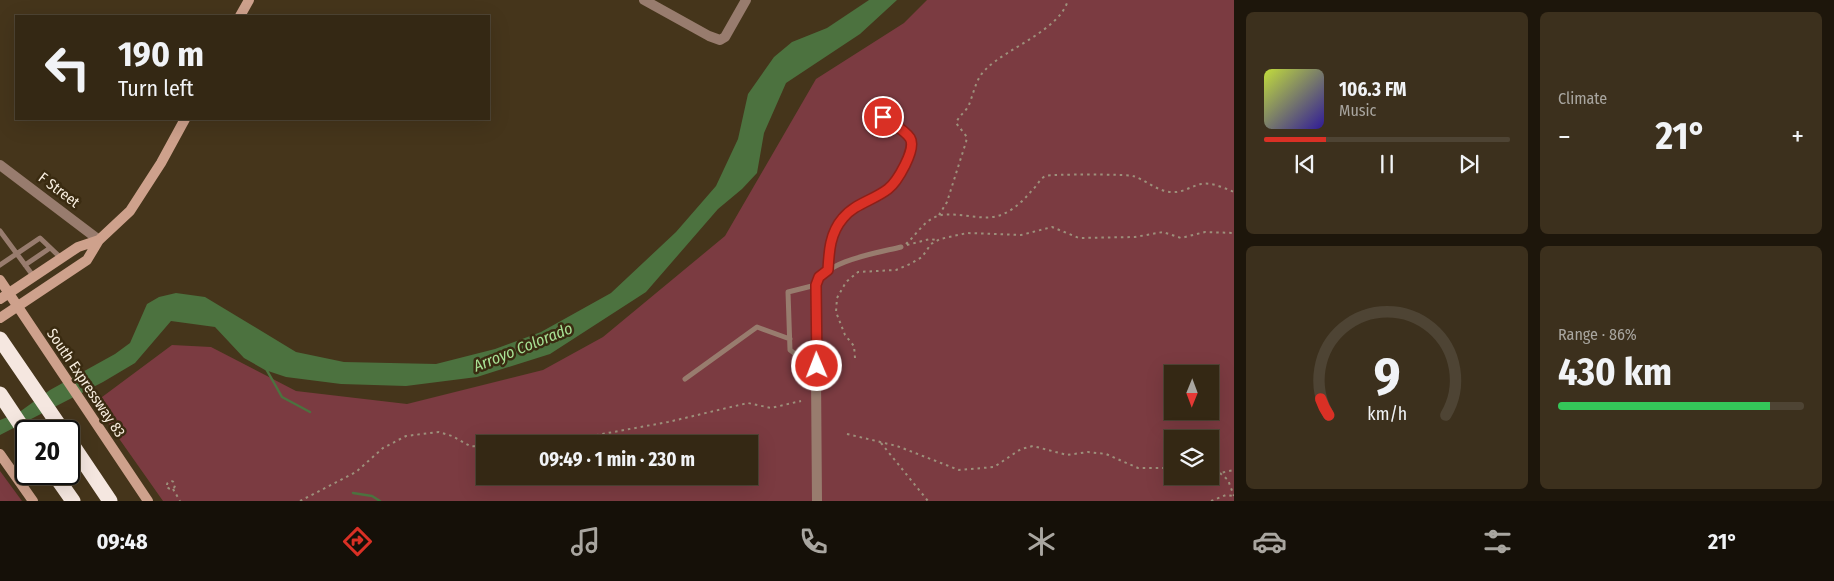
<!DOCTYPE html>
<meta charset="utf-8">
<style>
:root{--surface:#342814;--page:#3c301d;--text:#f1f3f6;--muted:#a9a6a0;--line:#4e4434;--accent:#d93025}
body{margin:0;font-family:"Fira Sans Condensed",sans-serif;background:var(--page);color:var(--text);height:100vh;display:flex;flex-direction:column;font-size:19px;white-space:nowrap}
*{box-sizing:border-box;margin:0}
p{font-size:16px;color:var(--muted)}
.icon{flex:none;width:28px;height:28px;fill:none;stroke:currentColor;stroke-width:2;stroke-linecap:round;stroke-linejoin:round}
.map{position:relative;flex:1;overflow:hidden}
.sheet{display:flex;flex-direction:column;gap:12px;padding:12px;background:#1d160b;width:600px}
.sheet>*{flex:none}
.guide{position:absolute;left:15px;top:15px;width:475px;height:105px;border-radius:0px;box-shadow:0 5px 20px #0002,0 0 0 1px var(--line);background:#342814;color:var(--text);overflow:hidden}
.needle{width:32px;rotate:181deg}
.buttons{position:absolute;left:1164px;top:365px;display:grid;gap:10px}
.buttons a{display:grid;place-items:center;width:55px;height:55px;border-radius:0px;background:var(--surface);box-shadow:0 5px 20px #0002,0 0 0 1px var(--line);font-size:25px}
.speed{position:absolute;left:15px;top:420px;display:flex;gap:10px;font-size:25px;font-weight:700;text-align:center}
.speed>*{display:grid;place-content:center;width:65px;height:65px;border-radius:50%;background:var(--surface);box-shadow:0 5px 20px #0002,0 0 0 1px var(--line);line-height:1}
.speed .limit{border:2px solid #111;border-radius:8px;background:#fff;color:#111}
.pin{position:absolute;display:grid;place-items:center;width:42px;height:42px;color:#fff;margin:-21px;border:2px solid #fff;border-radius:50%;box-shadow:0 1px 5px #0007}
.me{position:absolute;width:55px;margin:-28px;rotate:359deg;stroke-linejoin:round;filter:drop-shadow(0 0 4px #0008)}
.turn{display:flex;align-items:center;gap:18px;height:105px;padding:0 20px;font-size:22px}
.turn .icon{width:65px;height:65px;stroke-width:2.5}
.turn b{display:block;font-size:35px;line-height:42px}
.big{font-size:38px;font-weight:700;line-height:1.1}
.sheet .tile{flex:1;display:flex;flex-direction:column;justify-content:center;gap:8px;min-width:0;padding:0 18px;border-radius:8px;background:var(--page)}
.sheet .dial{align-items:center;gap:0}
.dial svg{height:130px;overflow:visible;fill:none;stroke:var(--line);stroke-width:7;stroke-linecap:round;text-anchor:middle}
.dial text{fill:var(--text);stroke:none}
.song{display:flex;align-items:center;gap:15px}
.cover{width:60px;height:60px;border-radius:8px;background:linear-gradient(135deg,hsl(70 70% 55%),hsl(250 70% 35%))}
.played{height:5px;border-radius:2px;background:linear-gradient(90deg,var(--accent) 25%,var(--line) 25%)}
.keys{display:flex;justify-content:space-around;direction:ltr}
.heat{display:flex;justify-content:space-between;align-items:center;font-size:28px;direction:ltr}
.charge{height:8px;border-radius:4px;background:linear-gradient(90deg,#34c759 86%,var(--line) 0)}
.sheet .tiles{flex:1;display:grid;gap:12px;grid-template-columns:repeat(2,1fr)}
.trip{position:absolute;left:476px;top:435px;width:282px;height:50px;border-radius:0px;background:var(--surface);box-shadow:0 5px 20px #0002,0 0 0 1px var(--line);font-weight:700;line-height:50px;text-align:center}
.menu{display:flex;height:80px;justify-content:space-around;align-items:center;background:#151008;color:var(--muted)}
.menu .icon{width:35px;height:35px}
.menu .on{color:var(--accent)}
.menu b{font-size:22px;color:var(--text)}
main{display:flex;flex:1;min-height:0}
.map>svg:first-child{display:block}
</style>
<main>
<div class="map">
<svg width="1234" height="501" viewBox="0 0 1234 501">
<rect width="100%" height="100%" fill="#45351b"/>
<path fill="#7b3b41" fill-rule="evenodd" d="M 927,0 L 1234,0 L 1234,501 L 163,501 L 94,403 L 172,345 L 211,347 L 296,391 L 407,404 L 543,370 L 603,337 L 725,236 L 816,79 L 904,23 ZM 1172,374 L 1210,374 L 1210,411 L 1172,411 ZM 1172,439 L 1210,439 L 1210,476 L 1172,476 ZM 485,444 L 750,444 L 750,476 L 485,476 Z
M 0,471 L 22,501 L 0,501 Z"/>
<path fill="#4c723f" d="M 869,0 L 897,0 L 860,34 L 786,83 L 764,133 L 757,173 L 742,189 L 718,209 L 646,292 L 550,354 L 477,377 L 406,386 L 341,384 L 286,377 L 265,370 L 244,358 L 215,327 L 171,321 L 135,363 L 103,382 L 0,435 L 0,420 L 18,413 L 50,390 L 115,354 L 130,343 L 147,304 L 159,297 L 176,293 L 205,297 L 296,352 L 344,362 L 436,364 L 495,349 L 541,332 L 611,293 L 676,232 L 716,186 L 738,139 L 748,94 L 774,57 L 792,42 L 827,28 Z"/>
<g fill="none" stroke-linecap="round" stroke-linejoin="round">
<path stroke="#4c723f" stroke-width="2.5" d="M 265,367 L 282,397 L 310,412
M 353,493 L 372,496 L 380,501"/>
<path stroke="#9d907b" stroke-width="2" stroke-dasharray="2.5 4" stroke-linecap="butt" d="M 939,215 L 947,202 L 966,142 L 967,137 L 956,123 C 959,116 964,113 968,107 C 974,94 975,79 986,69 C 1007,48 1060,30 1068,0
M 906,244 C 915,236 922,224 933,218 C 951,208 980,223 1001,215 C 1014,210 1024,200 1033,189 C 1038,185 1040,178 1046,176 C 1050,174 1127,174 1133,176 C 1146,180 1158,192 1172,192 C 1183,193 1191,186 1201,184 C 1212,182 1224,188 1234,192
M 907,245 L 930,239 L 936,240
M 855,358 L 854,346 L 845,335 L 836,312 L 837,298 L 846,282 L 858,272 L 896,270 L 910,264 L 922,257 L 931,244 L 940,239 L 967,233 L 1021,235 L 1052,227 L 1079,238 L 1135,237 L 1163,232 L 1181,238 L 1205,232 L 1234,233
M 847,434 L 897,446 L 959,470 L 994,467 L 1021,449 L 1033,446 L 1067,455 L 1088,452 L 1106,454 L 1138,468 L 1172,468
M 881,443 L 928,501
M 525,444 L 575,439 L 668,422 L 748,403 L 771,408 L 801,401
M 1210,471 L 1220,473 L 1234,470
M 1220,473 L 1228,480 L 1234,496
M167 485a4 4 0 1 1 8 0a4 4 0 1 1-8 0Z
M 173,489 L 180,501
M 300,501 L 356,472 L 383,448 L 406,436 L 439,432 L 452,436 L 470,446 L 485,447
M 1211,501 L 1226,495 L 1233,496"/>
<path stroke="#987c6e" stroke-width="5" d="M 0,231 L 34,277
M 0,265 L 40,238 L 61,258
M 25,265 L 50,248
M 828,270 C 829,252 830,233 843,219 C 854,204 874,200 888,189 C 897,182 917,149 910,138 C 905,130 891,123 883,117
M 816,285 L 788,292 L 790,350 L 817,370
M 816,376 L 816,285 C 824,261 877,253 901,247
M 685,379 L 757,327 L 790,339"/>
<path stroke="#987c6e" stroke-width="10" d="M 644,0 L 709,36 L 720,40 L 725,37 L 746,0
M 0,165 L 99,240
M 816,376 L 817,501"/>
<path stroke="#cea18c" stroke-width="10" d="M 240,16 L 249,0
M 0,280 L 148,501
M 0,299 L 78,247 L 99,240 L 130,211 L 161,163 L 185,119
M 0,318 L 87,260 L 99,240
M 0,454 L 33,501"/>
<path stroke="#f5e7e0" stroke-width="15" d="M 0,339 L 63,431
M 0,394 L 26,433
M 69,440 L 110,501
M 54,474 L 73,501"/>
</g>
<g fill="none" stroke-linecap="round" stroke-linejoin="round">
<defs>
<path id="route" d="M 817,366 L 816,285 L 819,277 L 828,270 C 829,251 830,233 843,218 C 854,204 874,200 888,189 C 897,182 917,149 910,138 C 905,130 891,123 883,117"/>
</defs>
<use href="#route" stroke="#8d1f18" stroke-width="12"/>
<use href="#route" stroke="#d93025" stroke-width="9"/>
</g>
<g text-anchor="middle" dominant-baseline="central" stroke-width="5" stroke-linejoin="round" paint-order="stroke">
<g font-size="15" fill="#f9efe0" stroke="#3a2b11">
<text transform="translate(59 190) rotate(37)">F Street</text>
<text transform="translate(86 383) rotate(56)">South Expressway 83</text>
</g>
<g font-size="16" font-style="italic" fill="#a7e194" stroke="#3a2b11">
<text transform="translate(523 347) rotate(-22)">Arroyo Colorado</text>
</g>
</g>
</svg>
<div class="buttons">
<a><svg class="needle" viewBox="-14 -14 28 28"><path d="M0-13l5 13h-10z" fill="#e53935"/><path d="M0 13l5-13h-10z" fill="#a9a6a0"/></svg></a>
<a><svg class="icon" aria-label="layers" viewBox="0 0 24 24"><path d="M12 4l9 5-9 5-9-5zM3 14l9 5 9-5"/></svg></a>
</div>
<div class="speed"><div class="limit">20</div></div>
<div class="pin" style="left:883px;top:117px;background:#d93025"><svg class="icon" aria-label="arrive" viewBox="0 0 24 24"><path d="M6 21V4h12l-3 4 3 4H6"/></svg></div>
<svg class="me" style="left:817px;top:366px" viewBox="-20 -20 40 40"><circle r="17" fill="#d93025" stroke="#fff" stroke-width="3"/><path d="M0-11L8 9 0 5-8 9z" fill="#fff"/></svg>
<div class="trip">09:49 · 1 min · 230 m</div>
<div class="guide">
<div class="turn"><svg class="icon" aria-label="left" viewBox="0 0 24 24"><path d="M17 20v-9H6M10 6l-5 5 5 5"/></svg><div><b>190 m</b>Turn left</div></div>
</div>
</div>
<section class="sheet">
<div class="tiles">
<div class="tile">
<div class="song"><i class="cover"></i><div><b>106.3 FM</b><p>Music</p></div></div>
<div class="played"></div>
<div class="keys"><svg class="icon" aria-label="previous" viewBox="0 0 24 24"><path d="M18 5L8 12l10 7zM5 5v14"/></svg><svg class="icon" aria-label="pause" viewBox="0 0 24 24"><path d="M8 5v14M16 5v14"/></svg><svg class="icon" aria-label="next" viewBox="0 0 24 24"><path d="M6 5l10 7-10 7zM19 5v14"/></svg></div>
</div>
<div class="tile"><p>Climate</p>
<div class="heat"><a>−</a><b class="big">21°</b><a>+</a></div>
</div>
<div class="tile dial"><svg viewBox="0 0 100 80">
<path d="M14 69A42 42 0 1 1 86 69"/>
<path d="M14 69A42 42 0 0 1 9 59" stroke="#d93025"/>
<text x="50" y="56" font-size="32" font-weight="700">9</text>
<text x="50" y="72" font-size="11">km/h</text>
</svg></div>
<div class="tile"><p>Range · 86%</p><b class="big">430 km</b><div class="charge"></div></div>
</div>
</section>
</main>
<nav class="menu">
<b>09:48</b>
<svg class="icon on" aria-label="directions" viewBox="0 0 24 24"><path d="M12 3l9 9-9 9-9-9zM9 14v-3h6M13 9l2 2-2 2"/></svg>
<svg class="icon" aria-label="music" viewBox="0 0 24 24"><path d="M9 18V5l10-2v13"/><circle cx="6" cy="18" r="3"/><circle cx="16" cy="16" r="3"/></svg>
<svg class="icon" aria-label="phone" viewBox="0 0 24 24"><path d="M5 4h4l2 5-3 2q2 4 5 5l2-3 5 2v4C11 20 4 13 5 4z"/></svg>
<svg class="icon" aria-label="climate" viewBox="0 0 24 24"><path d="M12 3v18M4 7l16 10M4 17L20 7"/></svg>
<svg class="icon" aria-label="car" viewBox="0 0 24 24"><path d="M5 17H2v-5l4-1 3-4h7l3 4 3 1v5h-3M9 17h6M6 11h13"/><circle cx="7" cy="17" r="2"/><circle cx="17" cy="17" r="2"/></svg>
<svg class="icon" aria-label="filters" viewBox="0 0 24 24"><path d="M4 7h16M4 17h16"/><circle cx="9" cy="7" r="2"/><circle cx="15" cy="17" r="2"/></svg>
<b>21°</b>
</nav>
